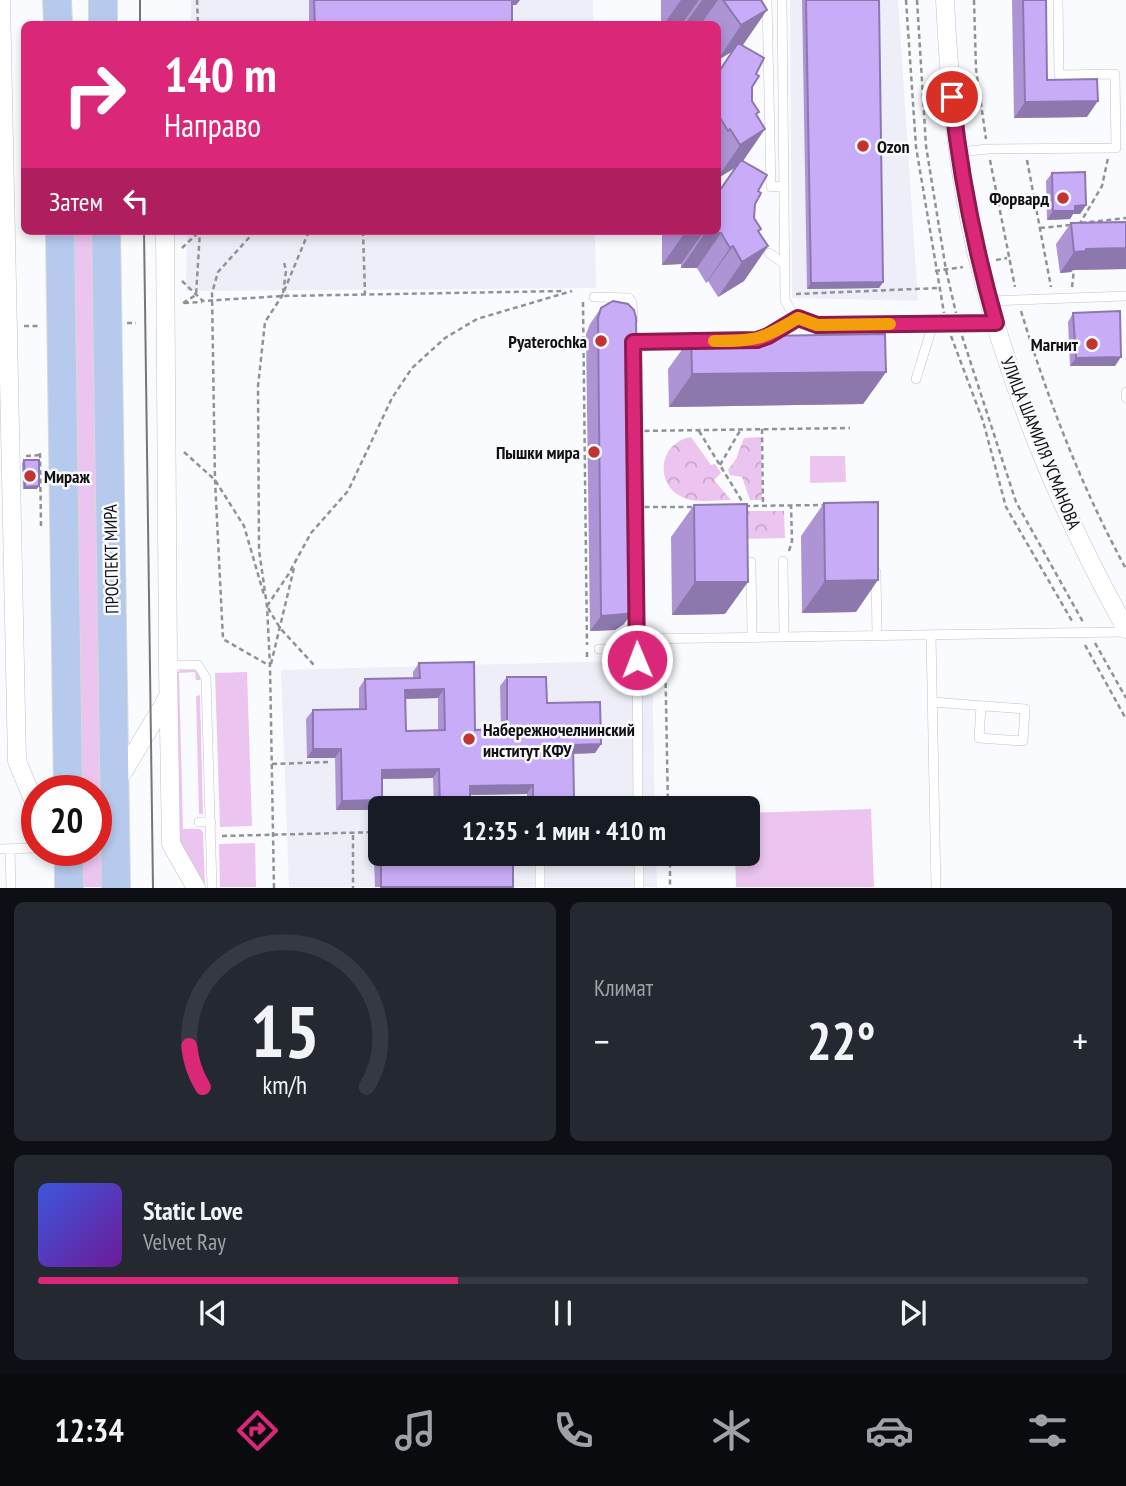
<!DOCTYPE html>
<html lang="ru">
<meta charset="utf-8">
<style>
:root{--surface:#171b24;--page:#242831;--text:#f1f3f6;--muted:#9ea1a6;--line:#363941;--accent:#db2777}
body{margin:0;font-family:"PT Sans Narrow",sans-serif;background:var(--page);color:var(--text);height:100vh;display:flex;flex-direction:column;font-size:26px;white-space:nowrap}
*{box-sizing:border-box;margin:0}
p{font-size:23px;color:var(--muted)}
.icon{flex:none;width:38px;height:38px;fill:none;stroke:currentColor;stroke-width:2;stroke-linecap:round;stroke-linejoin:round}
.map{position:relative;height:888px;overflow:hidden}
.sheet{display:flex;flex-direction:column;gap:14px;padding:14px;background:#0d0f14;flex:1}
.sheet>*{flex:none}
.top-card{position:absolute;left:21px;top:21px;width:700px;height:214px;border-radius:10px;box-shadow:0 4px 10px #0003;background:#db2777;color:#fff;overflow:hidden}
.speed{position:absolute;left:21px;top:775px;display:flex;gap:14px;font-size:35px;font-weight:700;text-align:center}
.speed>*{display:grid;place-content:center;width:91px;height:91px;border-radius:50%;background:var(--surface);box-shadow:0 4px 10px #0003;line-height:1}
.speed .limit{border:10px solid #d22;background:#fff;color:#111}
.pin{position:absolute;display:grid;place-items:center;width:60px;height:60px;color:#fff;margin:-30px;border:4px solid #fff;border-radius:50%;box-shadow:0 2px 7px #0007}
.me{position:absolute;width:77px;margin:-38px;rotate:359deg;stroke-linejoin:round;filter:drop-shadow(0 0 5px #0008)}
.turn{display:flex;align-items:center;gap:24px;height:147px;padding:0 28px;font-size:32px}
.turn .icon{width:91px;height:91px;stroke-width:2.5}
.turn b{display:block;font-size:49px;line-height:60px}
.then{display:flex;align-items:center;height:66px;padding:0 28px;background:#0003;gap:14px;font-size:26px}
.big{font-size:52px;font-weight:700;line-height:1.1}
.sheet .card{flex:1;display:flex;flex-direction:column;justify-content:center;gap:10px;min-width:0;padding:0 24px;border-radius:10px;background:var(--page)}
.sheet .dial{align-items:center;gap:0}
.dial svg{height:182px;overflow:visible;fill:none;stroke:var(--line);stroke-width:7;stroke-linecap:round;text-anchor:middle}
.dial text{fill:var(--text);stroke:none}
.song{display:flex;align-items:center;gap:21px}
.cover{width:84px;height:84px;border-radius:10px;background:linear-gradient(135deg,hsl(230 70% 55%),hsl(280 70% 35%))}
.played{height:7px;border-radius:4px;background:linear-gradient(90deg,var(--accent) 40%,var(--line) 40%)}
.keys{display:flex;justify-content:space-around;direction:ltr}
.heat{display:flex;justify-content:space-between;align-items:center;font-size:38px;direction:ltr}
.sheet .tiles{flex:1;display:grid;gap:14px;grid-template-columns:1fr 1fr}
.card:last-child{grid-column:span 2}
.trip{position:absolute;left:368px;top:796px;width:392px;height:70px;border-radius:10px;background:var(--surface);box-shadow:0 4px 10px #0003;font-weight:700;line-height:70px;text-align:center}
.tabs{display:flex;height:112px;justify-content:space-around;align-items:center;background:#090b0e;color:var(--muted)}
.tabs .icon{width:49px;height:49px}
.tabs .current{color:var(--accent)}
.tabs b{font-size:32px;color:var(--text)}
.map>svg:first-child{display:block}
</style>
<div class="map">
<svg width="1126" height="888" viewBox="0 0 1126 888">
<defs>
<pattern id="park-crowns" width="20" height="18" patternUnits="userSpaceOnUse" patternTransform="scale(1.75)"><rect width="20" height="18" fill="#ebc4ef"/><path d="M2 6a3 3 0 1 1 6 0M12 15a3 3 0 1 1 6 0" fill="none" stroke="#c8a7cc"/></pattern>
</defs>
<rect width="100%" height="100%" fill="#fafbff"/>
<path fill="#eeeef9" d="M 191,0 L 593,0 L 593,24 L 191,24 Z
M 790,0 L 898,0 L 918,301 L 792,298 Z
M 187,231 L 595,231 L 596,288 L 186,291 Z
M 652,660 L 655,808 L 380,808 L 380,854 L 656,854 L 657,887 L 289,887 L 281,670 Z"/>
<path fill="#ebc4ef" d="M 73,231 L 95,231 L 106,887 L 84,887 L 83,851 L 96,850 L 96,791 L 82,791 Z
M 810,456 L 845,456 L 846,482 L 810,483 Z
M 180,670 L 196,670 L 200,673 L 200,680 L 196,680 L 195,672 L 179,673 L 183,829 L 200,829 L 203,832 L 205,887 L 177,838 L 174,677 Z
M 247,672 L 252,826 L 220,827 L 215,673 Z
M 200,695 L 203,814 L 199,814 L 196,696 Z
M 871,809 L 874,887 L 736,887 L 735,854 L 747,854 L 747,813 Z
M 255,843 L 256,887 L 220,887 L 219,844 Z"/>
<path fill="url(#park-crowns)" d="M 691,437 L 711,465 L 715,464 L 721,473 L 714,480 L 731,500 C 716,500 696,504 682,497 C 653,483 660,442 691,437 Z
M 761,437 L 762,500 L 750,500 L 742,477 L 730,475 L 728,470 L 736,459 L 744,438 Z
M 737,511 L 784,511 L 785,538 L 737,539 Z"/>
<g fill="none" stroke-linecap="round" stroke-linejoin="round">
<defs>
<path id="lane" d="M 767,0 L 771,187 L 784,186
M 782,0 L 785,300 C 792,315 801,323 817,325 L 996,323
M 959,152 L 988,149 L 1116,148 L 1115,74 L 1059,75 L 1058,0
M 769,253 L 785,264
M 594,297 L 629,298 L 632,303 L 633,320
M 990,301 L 1126,296
M 761,339 L 798,318
M 633,343 L 698,342
M 916,379 L 933,324
M 1126,398 L 1126,392
M 783,561 L 784,637
M 751,562 L 752,637
M 876,572 L 877,635
M 636,596 L 637,639 L 1126,632
M 931,635 L 936,888
M 637,639 L 638,808
M 599,649 L 637,648
M 168,665 L 198,665 L 206,678 L 212,888
M 932,702 L 1025,709 L 1023,741 L 979,738 L 981,706
M 199,822 L 211,822
M 0,849 L 37,848
M 10,849 L 11,888
M 540,854 L 540,888
M 639,854 L 639,888"/>
<path id="street" d="M 1,0 L 17,761 L 37,809
M 945,0 C 949,88 958,178 979,264 C 1011,392 1062,514 1126,629
M 165,231 L 168,665 L 171,844 L 196,888
M 116,784 L 168,697"/>
<path id="primary" d="M 57,0 L 58,24
M 103,0 L 103,24
M 60,231 L 68,791
M 106,231 L 116,888
M 69,850 L 69,888"/>
</defs>
<use href="#lane" stroke="#c0c1cb" stroke-width="10"/>
<use href="#street" stroke="#c0c1cb" stroke-width="19"/>
<use href="#primary" stroke="#d9d9d9" stroke-width="30"/>
<path stroke="#919295" stroke-width="2.5" stroke-dasharray="5 3.5" stroke-linecap="butt" d="M 197,0 L 198,24
M 906,0 L 916,147 L 944,313
M 917,0 L 926,146 L 946,270 L 956,313
M 974,0 L 976,69 L 986,139
M 990,160 L 1015,287
M 1027,160 L 1051,287
M 1081,223 L 1126,218
M 1079,225 L 1102,186 L 1108,158
M 1040,228 L 1071,225
M 255,231 L 218,272 L 212,293 L 215,480 L 223,639 L 270,666
M 363,231 L 365,294
M 182,248 L 200,231
M 996,260 L 1007,258
M 935,271 L 963,267
M 182,281 L 203,301 L 282,296 L 565,291
M 1072,287 L 1074,269
M 283,293 L 286,271 L 284,262
M 796,294 L 939,288
M 583,302 L 587,645
M 183,303 L 196,295 L 200,231
M 184,303 L 202,302
M 1021,311 C 1048,400 1081,486 1126,569
M 127,323 L 136,323
M 24,326 L 39,326
M 951,336 L 983,421 L 1006,507 L 1072,621
M 962,336 L 1016,502 L 1083,622
M 762,429 L 763,506
M 636,431 L 850,428
M 699,431 L 745,506
M 184,452 L 215,480 L 244,526 L 264,595
M 40,453 L 41,527
M 26,456 L 40,455
M 720,465 L 741,429
M 745,506 L 825,505
M 636,507 L 696,507
M 789,551 L 792,541 L 791,505
M 267,606 L 288,575 L 311,533 L 348,491 L 392,398 L 412,368 L 445,338 L 477,319 L 572,291
M 268,608 L 280,628 L 314,665
M 1095,643 L 1126,698
M 1085,645 L 1126,719
M 665,649 L 668,808
M 587,652 L 587,659
M 271,664 L 294,568
M 272,764 L 328,762
M 353,835 L 353,888
M 222,836 L 380,832
M 670,854 L 670,888
M 274,888 L 270,666 L 267,606 L 259,550 L 258,386 L 265,322 L 282,296 L 309,231"/>
<use href="#lane" stroke="#fff" stroke-width="9"/>
<use href="#street" stroke="#fff" stroke-width="18"/>
<use href="#primary" stroke="#b5caed" stroke-width="28"/>
<path stroke="#767679" stroke-width="2" d="M 140,0 L 140,24
M 144,231 L 153,888"/>
</g>
<path fill="#ad94d5" fill-rule="evenodd" d="M 309,0 L 520,0 L 516,5 L 512,5 L 512,24 L 309,24 Z
M 661,0 L 761,0 L 742,45 L 756,74 L 752,87 L 752,101 L 757,115 L 743,162 L 758,191 L 755,204 L 754,218 L 761,229 L 759,232 L 768,246 L 744,281 L 718,297 L 708,281 L 706,283 L 697,268 L 681,268 L 681,264 L 662,265 L 662,231 L 718,231 L 719,190 L 735,168 L 718,178 L 718,73 L 733,51 L 718,60 L 718,24 L 661,24 Z
M 802,0 L 879,0 L 883,282 L 879,288 L 807,289 Z
M 1012,0 L 1046,0 L 1047,80 L 1087,117 L 1014,118 Z
M 1052,173 L 1086,205 L 1080,214 L 1073,214 L 1070,219 L 1047,220 L 1046,181 Z
M 1126,222 L 1126,269 L 1073,270 L 1071,272 L 1060,273 L 1056,244 L 1071,223 Z
M 601,308 L 624,624 L 615,630 L 590,631 L 586,334 L 590,324 Z
M 1073,313 L 1115,366 L 1070,366 L 1068,322 Z
M 691,337 L 886,372 L 863,404 L 669,407 L 668,369 Z
M 24,460 L 37,489 L 23,489 L 22,463 Z
M 824,503 L 856,612 L 802,613 L 801,536 Z
M 694,505 L 725,614 L 672,615 L 671,537 Z
M 474,662 L 475,730 L 501,729 L 500,686 L 507,677 L 547,703 L 601,744 L 595,753 L 573,754 L 567,807 L 527,807 L 527,794 L 470,795 L 470,808 L 434,808 L 433,778 L 382,779 L 382,800 L 376,810 L 336,810 L 335,758 L 307,758 L 306,719 L 313,710 L 359,709 L 359,688 L 365,679 L 413,679 L 413,672 L 419,663 ZM 438,698 L 438,730 L 406,731 L 405,699 Z
M 380,852 L 380,854 L 513,854 L 513,887 L 375,887 L 374,860 Z"/>
<path fill="#8d78ae" d="M 510,0 L 520,0 L 516,5 L 506,5 Z
M 681,0 L 699,0 L 682,24 L 664,24 Z
M 702,0 L 718,0 L 701,24 L 685,24 Z
M 767,10 L 743,45 L 718,60 L 741,25 Z
M 1098,101 L 1087,117 L 1014,118 L 1025,102 Z
M 765,129 L 741,164 L 718,178 L 718,177 L 740,145 Z
M 1086,205 L 1080,214 L 1073,214 L 1070,219 L 1047,220 L 1053,211 L 1075,206 Z
M 686,231 L 704,231 L 681,264 L 662,265 Z
M 705,233 L 721,233 L 697,268 L 681,268 Z
M 733,246 L 708,281 L 706,283 L 730,248 Z
M 768,246 L 744,281 L 718,297 L 742,262 Z
M 1126,248 L 1126,269 L 1073,270 L 1071,272 L 1060,273 L 1074,252 L 1086,249 Z
M 883,282 L 879,288 L 807,289 L 811,283 Z
M 1121,357 L 1115,366 L 1070,366 L 1076,358 Z
M 886,372 L 863,404 L 669,407 L 692,374 Z
M 39,486 L 37,489 L 23,489 L 25,487 Z
M 878,580 L 856,612 L 802,613 L 825,581 Z
M 695,582 L 748,582 L 725,614 L 672,615 Z
M 635,609 L 624,624 L 615,630 L 590,631 L 601,616 Z
M 444,689 L 438,698 L 399,699 L 405,690 Z
M 601,744 L 595,753 L 566,754 L 573,745 Z
M 313,749 L 341,749 L 335,758 L 307,758 Z
M 439,769 L 433,778 L 375,779 L 382,770 Z
M 533,785 L 527,794 L 464,795 L 470,786 Z
M 533,798 L 574,798 L 567,807 L 527,807 Z
M 382,800 L 376,810 L 336,810 L 342,801 Z"/>
<path fill="#c9acf8" stroke="#8d78ae" stroke-width="2" fill-rule="evenodd" d="M 314,0 L 512,0 L 512,24 L 315,24 Z
M 723,0 L 761,0 L 767,10 L 741,25 Z
M 806,0 L 879,0 L 883,282 L 811,283 Z
M 1023,0 L 1046,0 L 1047,80 L 1097,79 L 1098,101 L 1025,102 Z
M 738,43 L 764,58 L 756,74 L 759,76 L 752,87 L 752,101 L 759,112 L 756,114 L 765,129 L 740,145 L 730,129 L 728,131 L 719,116 L 718,116 L 718,73 Z
M 741,160 L 767,175 L 758,191 L 761,193 L 755,204 L 754,218 L 761,229 L 758,231 L 768,246 L 742,262 L 733,246 L 730,248 L 721,233 L 705,233 L 705,231 L 718,231 L 718,190 L 720,190 Z
M 1085,172 L 1086,205 L 1075,206 L 1075,211 L 1053,211 L 1052,173 Z
M 1126,222 L 1126,248 L 1086,249 L 1086,251 L 1074,252 L 1071,223 Z
M 613,301 L 628,304 L 634,310 L 636,318 L 640,598 L 635,609 L 626,614 L 601,616 L 598,318 L 601,308 Z
M 1120,311 L 1121,357 L 1076,358 L 1073,313 Z
M 885,334 L 886,372 L 692,374 L 691,337 Z
M 24,460 L 39,460 L 39,486 L 25,487 Z
M 878,502 L 878,580 L 825,581 L 824,503 Z
M 747,504 L 748,582 L 695,582 L 694,505 Z
M 474,662 L 475,730 L 507,729 L 507,677 L 546,677 L 547,703 L 600,702 L 601,744 L 573,745 L 574,798 L 533,798 L 533,785 L 470,786 L 470,808 L 440,808 L 439,769 L 382,770 L 382,800 L 342,801 L 341,749 L 313,749 L 313,710 L 366,709 L 365,679 L 420,678 L 419,663 ZM 444,689 L 445,730 L 406,731 L 405,690 Z
M 381,854 L 513,854 L 513,887 L 381,887 Z"/>
<g fill="none" stroke-linecap="round" stroke-linejoin="round">
<defs>
<path id="route" d="M 637,660 L 633,342 L 757,340 L 768,336 L 798,318 L 817,325 L 996,323 C 975,249 960,174 952,97"/>
</defs>
<use href="#route" stroke="#8e194d" stroke-width="18"/>
<use href="#route" stroke="#db2777" stroke-width="12"/>
<path stroke="#f59e0b" stroke-width="12" d="M 714,341 C 757,341 761,340 798,318 L 817,325 L 890,324"/>
</g>
<g fill="#c23332" stroke="#fafbff" stroke-width="2.5">
<circle cx="863" cy="146" r="7"/>
<circle cx="1063" cy="198" r="7"/>
<circle cx="601" cy="341" r="7"/>
<circle cx="1092" cy="344" r="7"/>
<circle cx="594" cy="452" r="7"/>
<circle cx="30" cy="476" r="7"/>
<circle cx="469" cy="739" r="7"/>
</g>
<g text-anchor="middle" dominant-baseline="central" stroke-width="5" stroke-linejoin="round" paint-order="stroke">
<g font-size="18" font-weight="bold" fill="#111114" stroke="#fafbff" text-anchor="end">
<text x="877" y="146" text-anchor="start">Ozon</text>
<text x="1049" y="198">Форвард</text>
<text x="587" y="341">Pyaterochka</text>
<text x="1078" y="344">Магнит</text>
<text x="580" y="452">Пышки мира</text>
<text x="44" y="476" text-anchor="start">Мираж</text>
<text x="483" y="729" text-anchor="start">Набережночелнинский<tspan x="483" dy="21">институт КФУ</tspan></text>
</g>
<g font-size="18" fill="#111114" stroke="#fafbff">
<text transform="translate(1041 443) rotate(68)">УЛИЦА ШАМИЛЯ УСМАНОВА</text>
<text transform="translate(111 559) rotate(-91)">ПРОСПЕКТ МИРА</text>
</g>
</g>
</svg>
<div class="speed"><div class="limit">20</div></div>
<div class="pin" style="left:952px;top:97px;background:#d93025"><svg class="icon" aria-label="arrive" viewBox="0 0 24 24"><path d="M6 21V4h12l-3 4 3 4H6"/></svg></div>
<svg class="me" style="left:637px;top:660px" viewBox="-20 -20 40 40"><circle r="17" fill="#db2777" stroke="#fff" stroke-width="3"/><path d="M0-11L8 9 0 5-8 9z" fill="#fff"/></svg>
<div class="trip">12:35 · 1 мин · 410 m</div>
<div class="top-card">
<div class="turn"><svg class="icon" aria-label="right" viewBox="0 0 24 24"><path d="M7 20v-9h11M14 6l5 5-5 5"/></svg><div><b>140 m</b>Направо</div></div>
<div class="then">Затем<svg class="icon" aria-label="left" viewBox="0 0 24 24"><path d="M17 20v-9H6M10 6l-5 5 5 5"/></svg></div>
</div>
</div>
<section class="sheet">
<div class="tiles">
<div class="card dial"><svg viewBox="0 0 100 80">
<path d="M14 69A42 42 0 1 1 86 69"/>
<path d="M14 69A42 42 0 0 1 8 51" stroke="#db2777"/>
<text x="50" y="56" font-size="32" font-weight="700">15</text>
<text x="50" y="72" font-size="11">km/h</text>
</svg></div>
<div class="card"><p>Климат</p>
<div class="heat"><a>−</a><b class="big">22°</b><a>+</a></div>
</div>
<div class="card">
<div class="song"><i class="cover"></i><div><b>Static Love</b><p>Velvet Ray</p></div></div>
<div class="played"></div>
<div class="keys"><svg class="icon" aria-label="previous" viewBox="0 0 24 24"><path d="M18 5L8 12l10 7zM5 5v14"/></svg><svg class="icon" aria-label="pause" viewBox="0 0 24 24"><path d="M8 5v14M16 5v14"/></svg><svg class="icon" aria-label="next" viewBox="0 0 24 24"><path d="M6 5l10 7-10 7zM19 5v14"/></svg></div>
</div>
</div>
</section>
<nav class="tabs">
<b>12:34</b>
<svg class="icon current" aria-label="directions" viewBox="0 0 24 24"><path d="M12 3l9 9-9 9-9-9zM9 14v-3h6M13 9l2 2-2 2"/></svg>
<svg class="icon" aria-label="music" viewBox="0 0 24 24"><path d="M9 18V5l10-2v13"/><circle cx="6" cy="18" r="3"/><circle cx="16" cy="16" r="3"/></svg>
<svg class="icon" aria-label="phone" viewBox="0 0 24 24"><path d="M5 4h4l2 5-3 2q2 4 5 5l2-3 5 2v4C11 20 4 13 5 4z"/></svg>
<svg class="icon" aria-label="climate" viewBox="0 0 24 24"><path d="M12 3v18M4 7l16 10M4 17L20 7"/></svg>
<svg class="icon" aria-label="car" viewBox="0 0 24 24"><path d="M5 17H2v-5l4-1 3-4h7l3 4 3 1v5h-3M9 17h6M6 11h13"/><circle cx="7" cy="17" r="2"/><circle cx="17" cy="17" r="2"/></svg>
<svg class="icon" aria-label="filters" viewBox="0 0 24 24"><path d="M4 7h16M4 17h16"/><circle cx="9" cy="7" r="2"/><circle cx="15" cy="17" r="2"/></svg>
</nav>
